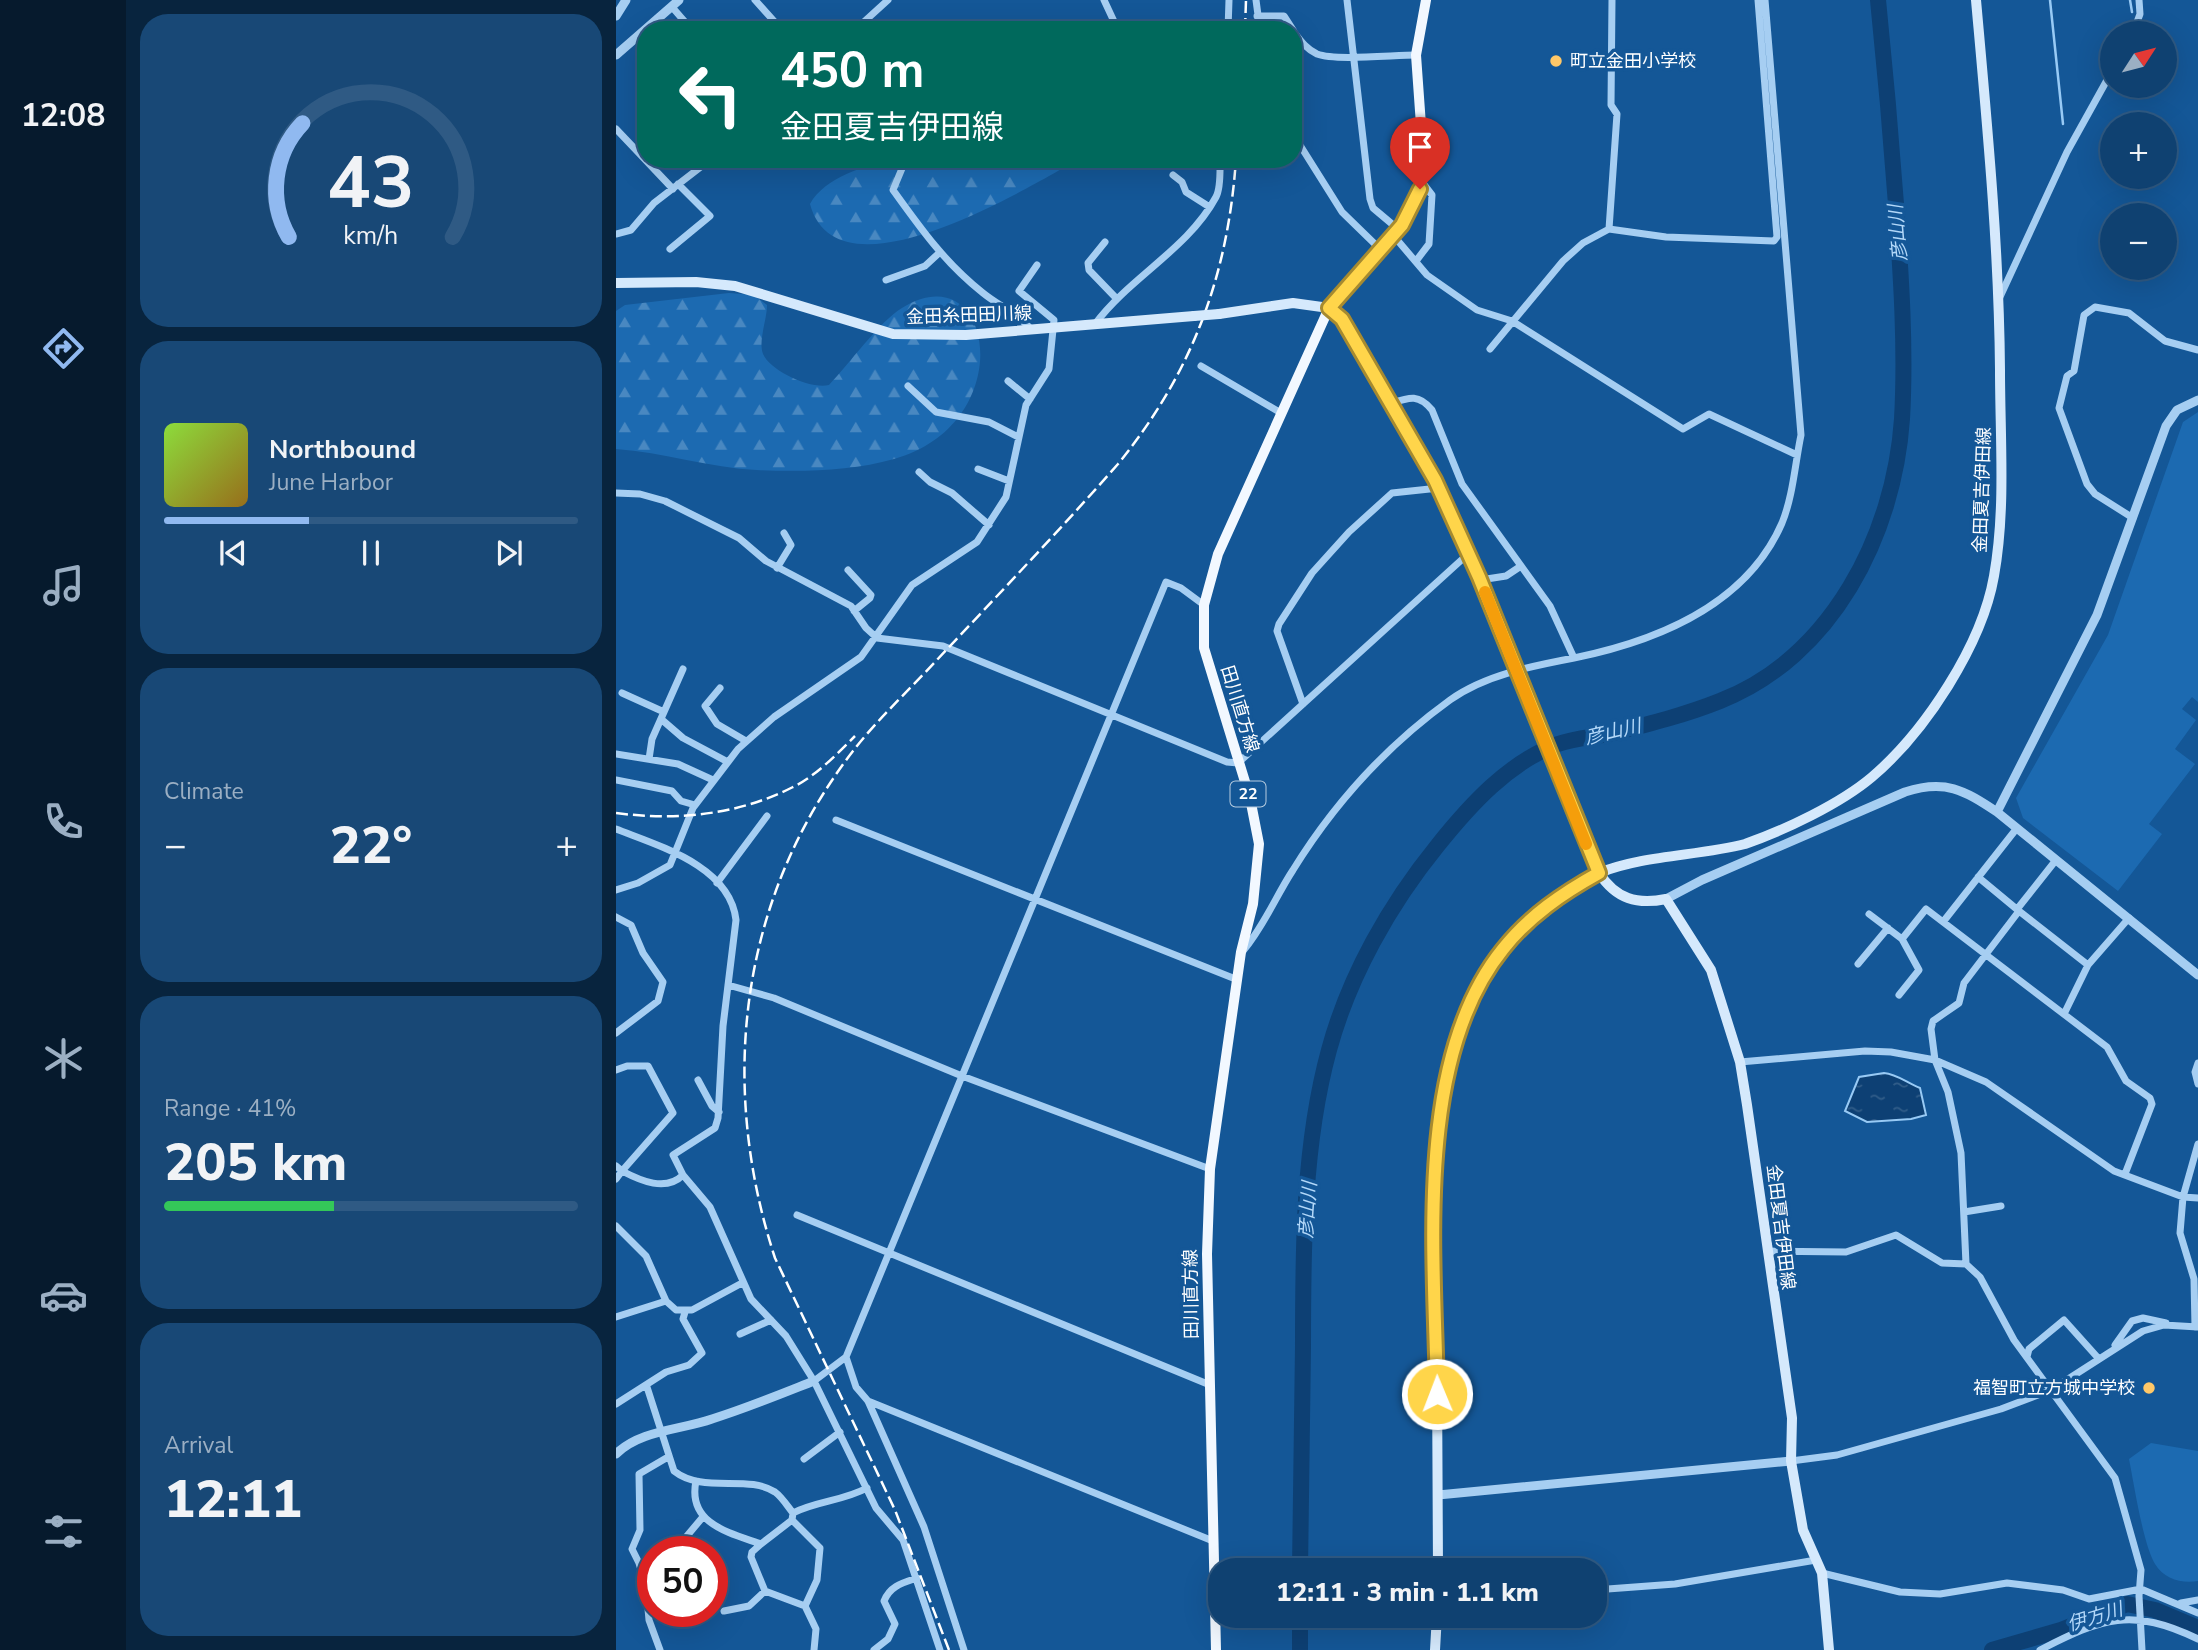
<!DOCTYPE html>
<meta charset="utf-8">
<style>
:root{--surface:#0f4171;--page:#184876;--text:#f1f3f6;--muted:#9bafc3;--line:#2f5a84;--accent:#90b9f0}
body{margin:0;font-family:"Nunito Sans","Noto Sans JP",sans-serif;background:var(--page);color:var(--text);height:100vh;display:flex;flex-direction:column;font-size:26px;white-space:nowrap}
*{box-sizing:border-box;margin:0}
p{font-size:23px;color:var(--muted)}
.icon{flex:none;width:38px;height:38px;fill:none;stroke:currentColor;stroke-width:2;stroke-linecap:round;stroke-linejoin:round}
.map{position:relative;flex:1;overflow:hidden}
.sheet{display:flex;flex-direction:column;gap:14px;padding:14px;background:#08243e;width:490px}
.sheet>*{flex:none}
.banner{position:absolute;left:21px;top:21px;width:665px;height:147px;border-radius:28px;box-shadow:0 7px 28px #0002,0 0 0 2px var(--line);background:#00695c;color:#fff;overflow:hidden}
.needle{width:46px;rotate:54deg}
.fabs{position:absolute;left:1484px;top:21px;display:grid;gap:14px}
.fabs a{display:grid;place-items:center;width:77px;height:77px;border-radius:50%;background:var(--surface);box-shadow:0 7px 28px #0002,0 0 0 2px var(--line);font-size:35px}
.speed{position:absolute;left:21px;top:1536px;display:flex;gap:14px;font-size:35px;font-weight:700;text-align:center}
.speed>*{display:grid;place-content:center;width:91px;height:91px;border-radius:50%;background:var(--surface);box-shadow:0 7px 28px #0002,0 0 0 2px var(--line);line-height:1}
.speed .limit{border:10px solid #d22;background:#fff;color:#111}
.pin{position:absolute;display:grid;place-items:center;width:60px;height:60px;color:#fff;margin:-72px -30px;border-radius:50% 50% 50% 0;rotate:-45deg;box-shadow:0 0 7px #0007}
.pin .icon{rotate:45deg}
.me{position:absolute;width:77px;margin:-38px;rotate:359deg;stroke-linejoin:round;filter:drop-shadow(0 0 5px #0008)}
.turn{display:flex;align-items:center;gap:24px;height:147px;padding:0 28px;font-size:32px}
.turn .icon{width:91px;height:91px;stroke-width:2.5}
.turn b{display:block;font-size:49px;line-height:60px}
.big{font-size:52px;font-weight:800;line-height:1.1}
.sheet .widget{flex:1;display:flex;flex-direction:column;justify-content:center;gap:10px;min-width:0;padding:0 24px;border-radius:28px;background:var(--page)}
.sheet .dial{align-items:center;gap:0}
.dial svg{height:182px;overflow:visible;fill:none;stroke:var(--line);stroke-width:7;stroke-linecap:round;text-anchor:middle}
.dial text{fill:var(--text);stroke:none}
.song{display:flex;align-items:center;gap:21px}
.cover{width:84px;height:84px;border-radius:10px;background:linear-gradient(135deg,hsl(90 70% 55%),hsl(40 70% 35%))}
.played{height:7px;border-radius:4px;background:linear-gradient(90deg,var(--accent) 35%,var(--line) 35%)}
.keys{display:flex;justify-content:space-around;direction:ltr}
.heat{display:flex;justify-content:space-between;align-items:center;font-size:38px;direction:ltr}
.charge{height:10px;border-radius:5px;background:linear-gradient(90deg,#34c759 41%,var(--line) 0)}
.trip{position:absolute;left:592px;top:1558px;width:399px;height:70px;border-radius:28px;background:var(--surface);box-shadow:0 7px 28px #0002,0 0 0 2px var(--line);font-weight:800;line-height:70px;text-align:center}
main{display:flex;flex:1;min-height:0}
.menu{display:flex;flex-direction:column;width:126px;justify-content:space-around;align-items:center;background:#061a2d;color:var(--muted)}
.menu .icon{width:49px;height:49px}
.menu .on{color:var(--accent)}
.menu b{font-size:32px;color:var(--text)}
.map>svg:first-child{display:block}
</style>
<main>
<nav class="menu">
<b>12:08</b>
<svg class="icon on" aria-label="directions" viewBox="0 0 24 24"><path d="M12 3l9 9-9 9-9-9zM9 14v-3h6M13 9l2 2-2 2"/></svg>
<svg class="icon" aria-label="music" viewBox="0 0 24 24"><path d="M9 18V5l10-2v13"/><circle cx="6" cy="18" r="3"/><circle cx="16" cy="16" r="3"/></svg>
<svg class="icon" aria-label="phone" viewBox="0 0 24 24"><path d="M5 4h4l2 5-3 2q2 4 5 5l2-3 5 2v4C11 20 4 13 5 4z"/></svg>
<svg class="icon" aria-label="climate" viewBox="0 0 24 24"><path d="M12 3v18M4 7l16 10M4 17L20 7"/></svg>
<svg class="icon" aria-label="car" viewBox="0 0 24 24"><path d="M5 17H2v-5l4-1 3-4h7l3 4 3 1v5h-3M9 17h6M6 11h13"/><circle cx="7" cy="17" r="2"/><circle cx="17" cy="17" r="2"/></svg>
<svg class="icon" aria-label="filters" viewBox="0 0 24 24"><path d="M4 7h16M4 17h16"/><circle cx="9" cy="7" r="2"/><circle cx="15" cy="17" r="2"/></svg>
</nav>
<section class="sheet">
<div class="widget dial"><svg viewBox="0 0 100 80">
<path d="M14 69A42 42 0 1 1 86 69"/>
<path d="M14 69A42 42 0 0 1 20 19" stroke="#90b9f0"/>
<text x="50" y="56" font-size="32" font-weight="700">43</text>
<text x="50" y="72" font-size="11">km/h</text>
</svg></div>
<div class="widget">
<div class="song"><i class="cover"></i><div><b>Northbound</b><p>June Harbor</p></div></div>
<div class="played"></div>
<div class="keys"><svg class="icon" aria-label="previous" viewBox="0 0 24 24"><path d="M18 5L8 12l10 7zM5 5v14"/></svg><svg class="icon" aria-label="pause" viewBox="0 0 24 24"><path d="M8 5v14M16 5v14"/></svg><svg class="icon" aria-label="next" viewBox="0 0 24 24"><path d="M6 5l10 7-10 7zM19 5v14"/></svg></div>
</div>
<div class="widget"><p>Climate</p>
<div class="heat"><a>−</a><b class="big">22°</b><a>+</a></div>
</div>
<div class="widget"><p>Range · 41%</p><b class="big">205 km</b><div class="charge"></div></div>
<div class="widget"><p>Arrival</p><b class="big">12:11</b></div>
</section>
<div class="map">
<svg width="1582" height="1650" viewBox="0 0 1582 1650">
<defs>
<pattern id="forest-firs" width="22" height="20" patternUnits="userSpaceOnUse" patternTransform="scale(1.75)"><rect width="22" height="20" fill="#1c6ab1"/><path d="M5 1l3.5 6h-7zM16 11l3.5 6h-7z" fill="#4988c1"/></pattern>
<pattern id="water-ripples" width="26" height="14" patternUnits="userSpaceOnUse" patternTransform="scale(1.75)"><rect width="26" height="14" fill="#0d4074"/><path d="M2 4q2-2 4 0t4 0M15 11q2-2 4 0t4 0" fill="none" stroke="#315d89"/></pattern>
</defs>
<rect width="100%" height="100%" fill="#145797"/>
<path fill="#1c6ab1" d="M 1582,412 L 1582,702 L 1576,697 L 1566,709 L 1580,720 L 1559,749 L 1579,764 L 1533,824 L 1546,834 L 1502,891 L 1407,818 L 1400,798 L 1492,635 L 1567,422 Z
M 1535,1443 L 1582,1451 L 1582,1581 C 1566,1584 1548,1579 1539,1564 C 1527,1544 1518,1484 1513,1459 Z"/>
<path fill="url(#forest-firs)" d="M 277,159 L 463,159 C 413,187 221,305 194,204 C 209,177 249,166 277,159 Z
M 113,293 L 138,295 L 151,305 C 151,320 142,341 147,354 C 154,371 196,390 213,385 C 233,364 264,321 286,308 C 378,251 405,424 278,459 C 236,471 186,472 141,470 C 94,468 47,452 0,449 L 0,311 L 9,305 Z"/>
<path fill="url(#water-ripples)" stroke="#98caf5" stroke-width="2" d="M 1268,1073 C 1281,1074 1291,1083 1304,1088 L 1310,1115 L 1295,1119 L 1251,1122 L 1229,1111 L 1243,1077 Z"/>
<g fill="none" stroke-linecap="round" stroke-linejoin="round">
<path stroke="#98caf5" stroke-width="2.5" d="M 1434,0 L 1447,124
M 1514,0 L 1516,12"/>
<path stroke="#0d4074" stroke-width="16" d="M 684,1570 C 685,1495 686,1421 687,1346 C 687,1248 687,1145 713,1050 C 733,976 774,904 822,845 C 854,805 893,762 942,744 C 960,738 979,737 997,733 C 1033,724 1069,715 1104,701 C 1216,657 1278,535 1286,419 C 1290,348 1285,275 1280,204 C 1275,136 1269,68 1262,0
M 684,1650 L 684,1615
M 1376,1650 L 1445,1630 L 1511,1604 L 1539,1610 L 1582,1628"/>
<path stroke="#a6cef2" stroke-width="7" d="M 139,0 L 166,30
M 488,0 L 502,30
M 640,0 L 644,30
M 731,0 L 754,199 L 757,208 L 782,229
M 56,7 L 76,30
M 641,16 L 668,16 L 677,30
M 239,30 L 272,0
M 558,30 L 577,27 L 586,30
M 612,30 L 613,0
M 677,31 C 684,40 690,49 701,54 C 719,61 777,55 800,55
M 1517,33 L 1524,14 L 1523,0
M 0,129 L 57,189
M 677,134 L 726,212 L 764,249
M 290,159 L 277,190 C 305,229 329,263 367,293 C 383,306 401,313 415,329
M 557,175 L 566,182 L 570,192 L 592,206
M 993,229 L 1001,114 L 995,105 L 996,0
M 0,234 L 15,230 L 38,203 L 95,159
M 777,235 L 811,275 L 861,310 L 896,321 L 1067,429 L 1093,414 L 1181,455
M 489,242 L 472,263 L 473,270 L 500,298
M 54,249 L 94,216 L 62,184
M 800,261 L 813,244 L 816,195 L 806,182
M 270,280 L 309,266 L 322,254
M 1383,299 L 1451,152 L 1496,71
M 479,324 C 514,277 572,249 600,197 C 605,188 604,170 604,159
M 874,349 L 947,261 L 967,243 L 993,229 L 1050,237 L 1158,241 L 1161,237 L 1142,0
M 585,366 L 665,413
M 392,381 L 414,399
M 292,386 L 320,412 L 373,422 L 402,437
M 776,403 C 794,397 803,394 816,410 L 846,484 L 934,606 L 958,658
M 362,469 L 393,481
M 303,472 L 314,482 L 336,493 L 373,525
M 0,493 L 24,494 L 49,501 L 123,538 L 150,561 L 235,606 L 250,628 L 261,638 L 327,646 L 611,762 L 622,763 L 852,554
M 1517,518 L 1479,494 L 1471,484 L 1443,408 L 1451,376 L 1458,371 L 1468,315 L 1479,307 L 1513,313 L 1549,341 L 1582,350
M 161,568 L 175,545 L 168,533
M 232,570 L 255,595 L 254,598 L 238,611
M 864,580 L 890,576 L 905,566
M 104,688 L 89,706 L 101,724 L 130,741
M 6,693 L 48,712
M 687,704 L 661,631 L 663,624 L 696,573 L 733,532 L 776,493 L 823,488
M 45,719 L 67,738 L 112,762
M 0,754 L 62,764 L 97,780
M 33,759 L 36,739 L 67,669
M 0,780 L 56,791 L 65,801 L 79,805
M 220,820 L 622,980
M 0,829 C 43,846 114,866 120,920 L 107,1026 L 102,1118 L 99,1128 L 57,1155 L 67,1175 L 94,1207 L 135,1299 L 170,1336 L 198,1381 L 260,1508 L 287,1540 L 324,1650
M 1362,877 L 1403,911
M 101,883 L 151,816
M 0,890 L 22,883 L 54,865 L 77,808 L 122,749 L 158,717 L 245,657 L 296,585 L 361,542 L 390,497 L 410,405 L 433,369 L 438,320 L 403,291 L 421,265
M 1402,908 L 1440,860
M 1253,914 L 1286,939 L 1303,970 L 1283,995
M 0,917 L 15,925 L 27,953 L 47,982 L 42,1001 L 0,1033
M 1327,922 L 1401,828
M 1286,939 L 1310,909 L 1491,1047 L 1510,1081 L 1534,1098 L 1536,1104 L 1509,1174
M 627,951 C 648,926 660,896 677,870 C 719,802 769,747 834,700 C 869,675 916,666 958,658 C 1041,641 1130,606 1166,523 C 1177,496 1179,464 1185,435 L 1149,0
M 1242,964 L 1272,928
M 1472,965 L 1403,911 L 1348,983 L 1343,1003 L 1317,1021 L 1315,1029 L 1319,1060 L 1332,1092 L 1345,1153 L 1350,1264 L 1364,1277 L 1398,1340 L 1499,1478 L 1525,1570 L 1523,1596 L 1526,1650
M 112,985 L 158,998 L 346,1076 L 594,1169
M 1449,1012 L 1472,965 L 1513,918
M 1124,1062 L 1249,1051 L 1275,1052 L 1319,1060 L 1370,1082 L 1498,1171 L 1567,1197 L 1582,1198
M 1582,1063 L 1579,1072 L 1582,1084
M 0,1070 L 11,1066 L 32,1066 L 57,1113 L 6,1171 L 0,1166
M 82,1080 L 96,1106 L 103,1112
M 0,1179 L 6,1171 C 25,1181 50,1192 67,1175
M 1348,1212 L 1385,1206
M 181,1215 L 594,1385
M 0,1226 L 30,1256 L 50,1301 L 60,1310 L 76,1310 L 126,1283
M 1151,1251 L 1230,1252 L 1280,1235 L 1326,1263 L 1350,1264
M 0,1317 L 50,1301
M 1579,1327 L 1578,1279 L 1564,1233 L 1567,1197 L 1582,1144
M 124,1334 L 155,1320
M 1499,1345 L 1516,1321 L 1527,1318 L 1550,1323
M 230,1357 L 240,1387 L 252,1401 L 308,1527 L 348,1650
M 1411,1357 L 1413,1349 L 1448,1320 L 1483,1359
M 198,1381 L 230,1357 L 550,582 L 565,588 L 588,605
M 31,1387 L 58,1471 C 87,1494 132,1474 159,1492 C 166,1497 172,1507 177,1513 L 176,1520 L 145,1544 C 114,1533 71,1524 80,1481
M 252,1401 L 597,1541
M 0,1404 L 50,1372 L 73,1365 L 86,1353 L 67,1319 L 69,1312
M 188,1459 L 224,1432
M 1175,1461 L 1221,1455 L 1385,1409 L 1435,1390 L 1527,1331 L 1548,1325 L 1582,1327
M 177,1513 C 200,1501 227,1501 251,1488
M 145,1544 L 136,1552 L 135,1557 L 149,1591 L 189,1606 L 201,1580 L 204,1548 L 176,1520
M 52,1552 L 65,1543 L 86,1518
M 37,1561 L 23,1563 L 16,1549 L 24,1530 L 23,1474 L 52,1457
M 23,1563 L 30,1587 L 33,1620 L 44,1650
M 1206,1573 L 1284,1592 L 1324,1594 L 1391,1583 L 1447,1590 L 1473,1599 L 1525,1589 L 1582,1613
M 978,1590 L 1059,1584 L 1200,1560
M 1565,1603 L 1582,1600
M 189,1606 L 200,1629 L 198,1650
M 108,1611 L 133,1606 L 149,1591
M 258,1650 L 272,1639 L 279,1624 L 268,1601 C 274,1586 286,1583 301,1578
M 1424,1650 C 1486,1618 1516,1607 1582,1639"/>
<path stroke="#a6cef2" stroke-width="9" d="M 0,16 L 10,0
M 0,55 L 63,0
M 1381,812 L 1481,615 L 1550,426 L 1561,410 L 1582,400
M 1050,899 L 1086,880 L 1289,792 C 1329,779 1348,790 1381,812 L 1582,975
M 0,1454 C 24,1430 65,1430 96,1419 C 131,1408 165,1394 198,1381
M 822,1495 L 1175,1461"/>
<path stroke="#d5e9fc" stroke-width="10" d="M 0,283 L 80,282 L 119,286 L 277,334 L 350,335 L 578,316
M 603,314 L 677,303 L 713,308 L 726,319 L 819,480 L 863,577 L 983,873 C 1000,899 1021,905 1050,899 L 1095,970 L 1124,1062 L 1131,1105 L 1176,1418 L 1175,1461 L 1187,1530 L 1206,1573 L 1213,1650
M 822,1570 L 820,1169 C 829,1071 843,983 921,914 C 939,898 961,882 983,873 C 1028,855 1082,856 1129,844 C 1169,830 1224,804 1256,777 C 1309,732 1366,645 1378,576 C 1390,509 1384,439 1384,370 C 1383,247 1371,123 1360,0
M 819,1650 L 821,1615"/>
<path stroke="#f2f8ff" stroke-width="10" d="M 600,1650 L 591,1254 L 594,1169 L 625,952 L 637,904 L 643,844 L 634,798 L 588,648 L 588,605 L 602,554 L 713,308 L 786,225 L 804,189 L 808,167 L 800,55 L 810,0"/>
<path stroke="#fff" stroke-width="2.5" stroke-dasharray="12 5" stroke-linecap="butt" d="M 629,30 L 630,0
M 0,813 C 61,821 122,815 177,787 C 200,776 221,754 239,736
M 333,1650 L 279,1510 L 159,1258 C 102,1084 123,899 237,751 C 261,720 292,691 319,662 C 381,596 443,531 502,464 C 576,373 612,276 620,159"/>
<path stroke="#d5e9fc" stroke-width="10" d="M 578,316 L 603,314"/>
</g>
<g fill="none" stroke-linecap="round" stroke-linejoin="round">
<defs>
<path id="route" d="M 804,189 L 786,225 L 713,308 L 726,319 L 819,480 L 863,577 L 983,873 C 947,893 913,916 887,949 C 797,1060 819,1259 821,1394"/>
</defs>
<use href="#route" stroke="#a68a30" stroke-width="18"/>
<use href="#route" stroke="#ffd54a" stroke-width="12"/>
<path stroke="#f59e0b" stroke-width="12" d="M 869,592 L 970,844"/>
</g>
<g fill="#ffc868" stroke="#145797" stroke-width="2.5">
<circle cx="940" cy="61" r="7"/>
<circle cx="1533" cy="1388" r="7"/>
</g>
<g text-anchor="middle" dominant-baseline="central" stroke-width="7" stroke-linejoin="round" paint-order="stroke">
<rect fill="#145797" stroke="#b8cde0" stroke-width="2" x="614.5" y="781.5" width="35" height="25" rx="5"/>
<g font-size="16" font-weight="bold" fill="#fff">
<text x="632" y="794">22</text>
</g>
<g font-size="18" fill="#fff" stroke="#145797" text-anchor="start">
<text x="954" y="61">町立金田小学校</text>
<text x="1519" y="1388" text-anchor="end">福智町立方城中学校</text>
</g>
<g font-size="18" fill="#fff" stroke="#145797">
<text transform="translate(353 315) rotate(-2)">金田糸田田川線</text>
<text transform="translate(1366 490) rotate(-88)">金田夏吉伊田線</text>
<text transform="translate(624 709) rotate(73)">田川直方線</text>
<text transform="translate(1165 1227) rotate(83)">金田夏吉伊田線</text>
<text transform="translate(575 1294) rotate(-91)">田川直方線</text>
</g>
<g font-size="19" font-style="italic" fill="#b3d8f9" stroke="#145797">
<text transform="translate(1282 233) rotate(-95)">彦山川</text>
<text transform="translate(997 732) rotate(-13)">彦山川</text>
<text transform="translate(692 1210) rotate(-86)">彦山川</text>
<text transform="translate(1479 1617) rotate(-17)">伊方川</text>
</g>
</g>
</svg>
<div class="fabs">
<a><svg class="needle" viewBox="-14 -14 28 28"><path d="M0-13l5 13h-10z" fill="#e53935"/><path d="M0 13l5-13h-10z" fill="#9bafc3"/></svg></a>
<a>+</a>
<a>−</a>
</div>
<div class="speed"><div class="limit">50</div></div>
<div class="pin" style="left:804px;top:189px;background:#d93025"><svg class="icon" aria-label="arrive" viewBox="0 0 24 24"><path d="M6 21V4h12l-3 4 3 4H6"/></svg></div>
<svg class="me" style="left:821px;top:1394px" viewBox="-20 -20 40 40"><circle r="17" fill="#ffd54a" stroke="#fff" stroke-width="3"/><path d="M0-11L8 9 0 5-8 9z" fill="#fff"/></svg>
<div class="trip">12:11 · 3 min · 1.1 km</div>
<div class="banner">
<div class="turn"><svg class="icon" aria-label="left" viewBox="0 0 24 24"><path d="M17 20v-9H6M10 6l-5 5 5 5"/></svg><div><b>450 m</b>金田夏吉伊田線</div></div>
</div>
</div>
</main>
